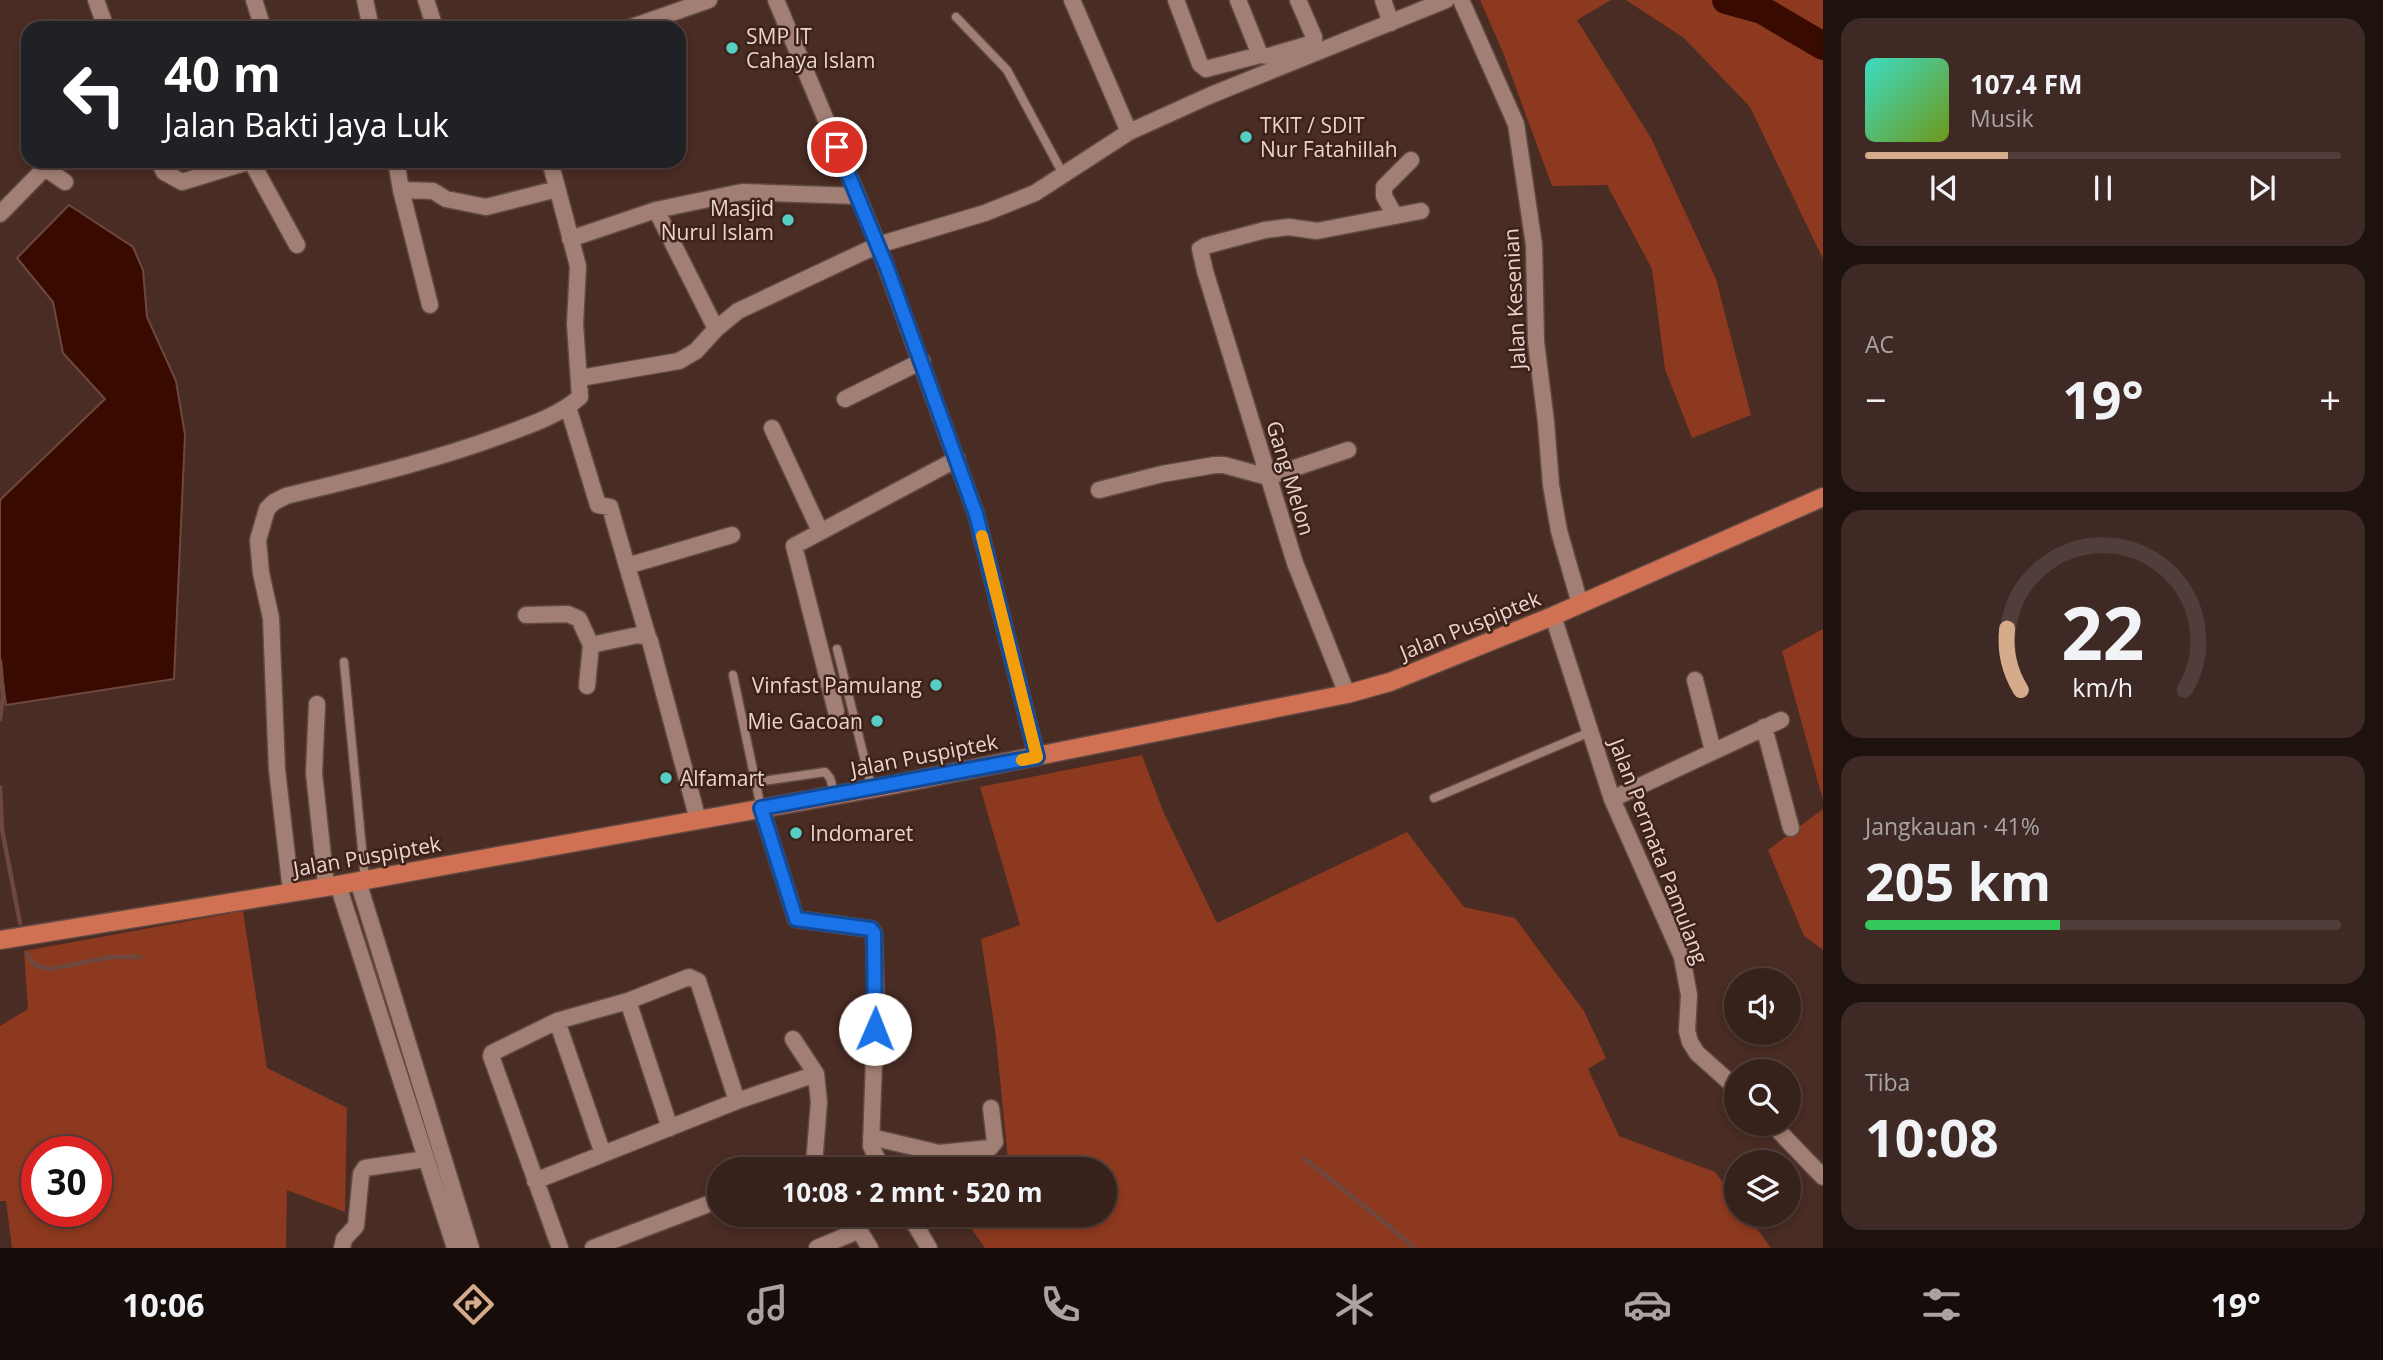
<!DOCTYPE html>
<html lang="id">
<meta charset="utf-8">
<style>
:root{--surface:#37211b;--page:#3e2924;--text:#f1f3f6;--muted:#aaa3a3;--line:#513e3a;--accent:#d6ab8b}
body{margin:0;font-family:"Open Sans",sans-serif;background:var(--page);color:var(--text);height:100vh;display:flex;flex-direction:column;font-size:26px;white-space:nowrap}
*{box-sizing:border-box;margin:0}
p{font-size:23px;color:var(--muted)}
.icon{flex:none;width:38px;height:38px;fill:none;stroke:currentColor;stroke-width:2;stroke-linecap:round;stroke-linejoin:round}
.map{position:relative;flex:1;overflow:hidden}
.side{display:flex;flex-direction:column;gap:18px;padding:18px;background:#1e120f;width:560px}
.side>*{flex:none}
.top-card{position:absolute;left:21px;top:21px;width:665px;height:147px;border-radius:21px;box-shadow:0 4px 10px #0003,0 0 0 2px var(--line);background:#202124;color:#fff;overflow:hidden}
.controls{position:absolute;left:1724px;top:968px;display:grid;gap:14px}
.controls a{display:grid;place-items:center;width:77px;height:77px;border-radius:50%;background:var(--surface);box-shadow:0 4px 10px #0003,0 0 0 2px var(--line);font-size:35px}
.speed{position:absolute;left:21px;top:1136px;display:flex;gap:14px;font-size:35px;font-weight:700;text-align:center}
.speed>*{display:grid;place-content:center;width:91px;height:91px;border-radius:50%;background:var(--surface);box-shadow:0 4px 10px #0003,0 0 0 2px var(--line);line-height:1}
.speed .limit{border:10px solid #d22;background:#fff;color:#111}
.pin{position:absolute;display:grid;place-items:center;width:60px;height:60px;color:#fff;margin:-30px;border:4px solid #fff;border-radius:50%;box-shadow:0 2px 7px #0007}
.me{position:absolute;width:77px;margin:-38px;rotate:1deg;stroke-linejoin:round;filter:drop-shadow(0 0 5px #0008)}
.turn{display:flex;align-items:center;gap:24px;height:147px;padding:0 28px;font-size:32px}
.turn .icon{width:91px;height:91px;stroke-width:2.5}
.turn b{display:block;font-size:49px;line-height:60px}
.big{font-size:52px;font-weight:700;line-height:1.1}
.side .tile{flex:1;display:flex;flex-direction:column;justify-content:center;gap:10px;min-width:0;padding:0 24px;border-radius:21px;background:var(--page)}
.side .dial{align-items:center;gap:0}
.dial svg{height:182px;overflow:visible;fill:none;stroke:var(--line);stroke-width:7;stroke-linecap:round;text-anchor:middle}
.dial text{fill:var(--text);stroke:none}
.song{display:flex;align-items:center;gap:21px}
.cover{width:84px;height:84px;border-radius:10px;background:linear-gradient(135deg,hsl(170 70% 55%),hsl(80 70% 35%))}
.played{height:7px;border-radius:4px;background:linear-gradient(90deg,var(--accent) 30%,var(--line) 30%)}
.keys{display:flex;justify-content:space-around;direction:ltr}
.heat{display:flex;justify-content:space-between;align-items:center;font-size:38px;direction:ltr}
.charge{height:10px;border-radius:5px;background:linear-gradient(90deg,#34c759 41%,var(--line) 0)}
.trip{position:absolute;left:707px;top:1157px;width:410px;height:70px;border-radius:35px;background:var(--surface);box-shadow:0 4px 10px #0003,0 0 0 2px var(--line);font-weight:700;line-height:70px;text-align:center}
.dock{display:flex;height:112px;justify-content:space-around;align-items:center;background:#160d0b;color:var(--muted)}
.dock .icon{width:49px;height:49px}
.dock .active{color:var(--accent)}
.dock b{font-size:32px;color:var(--text)}
main{display:flex;flex:1;min-height:0}
.map>svg:first-child{display:block}
</style>
<main>
<div class="map">
<svg width="1823" height="1248" viewBox="0 0 1823 1248">
<rect width="100%" height="100%" fill="#492c24"/>
<path fill="#8d391f" fill-rule="evenodd" d="M 1480,0 L 1611,0 L 1577,20 L 1651,138 L 1716,279 L 1751,415 L 1692,438 L 1665,369 L 1652,269 L 1607,185 L 1552,186 L 1502,50 Z
M 1626,0 L 1823,0 L 1823,259 L 1750,107 L 1684,38 Z
M 1823,629 L 1823,800 L 1782,651 Z
M 1142,755 L 1163,811 L 1217,923 L 1407,832 L 1464,907 L 1515,918 L 1584,1011 L 1606,1058 L 1588,1069 L 1619,1136 L 1715,1172 L 1736,1200 L 1736,1214 L 1747,1215 L 1771,1248 L 985,1248 L 968,1224 L 995,1215 L 1104,1214 L 1104,1169 L 1009,1169 L 995,1030 L 981,939 L 1020,925 L 980,787 Z
M 1823,809 L 1823,950 L 1804,936 L 1768,850 Z
M 243,911 L 267,1068 L 347,1108 L 345,1212 L 287,1190 L 286,1248 L 12,1248 L 6,1201 L 0,1201 L 0,1026 L 28,1009 L 24,951 ZM 37,1152 L 96,1152 L 96,1211 L 37,1211 Z"/>
<path fill="#390a00" stroke="#6e473e" stroke-width="2" d="M 69,205 L 133,247 L 143,270 L 147,317 L 176,381 L 185,435 L 174,679 L 6,705 L 0,658 L 0,500 L 105,399 L 63,353 L 53,302 L 17,258 Z"/>
<g fill="none" stroke-linecap="round" stroke-linejoin="round">
<path stroke="#6e473e" stroke-width="4.5" d="M 0,661 L 3,696 L 0,719
M 0,787 L 2,829 L 20,923
M 27,953 L 34,965 L 50,969 L 111,957 L 140,957
M 1305,1159 L 1389,1226 L 1414,1248"/>
<path stroke="#390a00" stroke-width="28" d="M 1726,0 L 1762,10 L 1823,46"/>
<defs>
<path id="lane" d="M 956,17 L 1007,70 L 1063,174
M 837,649 L 872,789
M 344,662 L 365,880
M 733,675 L 761,808
M 756,782 L 825,772 L 830,778 L 835,795
M 1434,798 L 1590,732"/>
<path id="street" d="M 96,0 L 106,28
M 254,0 L 263,28
M 365,0 L 371,28
M 426,0 L 435,28
M 776,0 L 878,245 L 976,514 L 1037,757
M 1072,0 L 1129,132
M 1176,0 L 1200,64 L 1206,69 L 1260,55 L 1269,56 L 1310,44 L 1314,41 L 1314,37 L 1298,0
M 1238,0 L 1260,55
M 1383,0 L 1391,23
M 1461,0 L 1516,124 L 1534,245 L 1536,342 L 1546,422 L 1551,485 L 1559,531 L 1580,604
M 629,28 L 709,0
M 159,161 L 164,172 L 182,182 L 251,161
M 251,161 L 297,245
M 396,161 L 401,190 L 430,305
M 401,190 L 433,191 L 446,199 L 486,207 L 557,189
M 656,210 L 716,329
M 0,214 L 45,168 L 65,182
M 1395,216 L 1384,196 L 1384,187 L 1411,160
M 570,239 L 656,210 L 742,192 L 857,196
M 580,378 L 679,361 L 696,351 L 716,329 L 738,311 L 878,245 L 985,213 L 1035,193 L 1129,132 L 1211,95 L 1446,0
M 845,399 L 922,361
M 568,407 L 598,505 L 610,507 L 627,566 L 732,535
M 772,428 L 820,531
M 1099,490 L 1162,474 L 1215,465 L 1224,465 L 1268,477 L 1348,450
M 627,566 L 648,637
M 526,615 L 568,614 L 579,619 L 591,645 L 587,686
M 1553,616 L 1612,799 L 1682,957 L 1689,995 L 1687,1031 L 1690,1042 L 1697,1053 L 1736,1088
M 591,645 L 638,635 L 648,637 L 650,641 L 698,820
M 1695,680 L 1713,751
M 1347,694 L 1295,563 L 1205,271 L 1200,249 L 1205,246 L 1265,230 L 1289,227 L 1317,231 L 1421,211
M 317,704 L 314,773 L 326,885
M 836,711 L 794,546 L 957,459
M 1764,727 L 1791,828
M 1612,799 L 1781,720
M 761,808 L 796,919 L 871,929 L 874,933 L 876,1003 L 871,1146 L 882,1169
M 358,881 L 471,1248
M 338,885 L 455,1248
M 291,891 L 277,770 L 271,618 L 261,573 L 258,540 L 267,509 L 274,502 L 286,496 C 359,478 433,461 503,435 C 530,425 558,416 580,397 L 575,324 L 578,266 L 550,161
M 628,1001 L 670,1128
M 557,1021 L 603,1154
M 793,1039 L 816,1074 L 819,1102 L 814,1164 L 817,1169
M 1772,1124 L 1823,1177
M 871,1137 L 939,1153 L 990,1148 L 995,1142 L 991,1108
M 535,1181 L 737,1101 L 816,1074
M 849,1214 L 870,1248
M 909,1214 L 929,1248
M 342,1248 L 344,1239 L 356,1226 L 361,1174 L 365,1168 L 426,1159
M 560,1248 L 491,1056 L 492,1053 L 557,1021 L 628,1001 L 689,977 L 698,981 L 737,1101
M 593,1248 L 719,1200
M 817,1248 L 860,1230"/>
<path id="primary" d="M 0,940 L 338,885 L 892,785 L 1347,694 L 1390,682 L 1553,616 L 1823,497"/>
</defs>
<use href="#lane" stroke="#624a42" stroke-width="11"/>
<use href="#street" stroke="#624a42" stroke-width="19"/>
<use href="#primary" stroke="#624a42" stroke-width="21"/>
<use href="#lane" stroke="#a27f74" stroke-width="8"/>
<use href="#street" stroke="#a27f74" stroke-width="16"/>
<use href="#primary" stroke="#d17153" stroke-width="18"/>
</g>
<g fill="none" stroke-linecap="round" stroke-linejoin="round">
<defs>
<path id="route" d="M 837,147 L 887,268 L 976,514 L 1037,757 L 761,808 L 796,919 L 871,929 L 874,933 L 875,1029"/>
</defs>
<use href="#route" stroke="#114b97" stroke-width="18"/>
<use href="#route" stroke="#1a73e8" stroke-width="12"/>
<path stroke="#f59e0b" stroke-width="12" d="M 982,536 L 1037,757 L 1022,760"/>
</g>
<g fill="#56cec3" stroke="#3e221a" stroke-width="2.5">
<circle cx="732" cy="48" r="7"/>
<circle cx="1246" cy="137" r="7"/>
<circle cx="788" cy="220" r="7"/>
<circle cx="936" cy="685" r="7"/>
<circle cx="877" cy="721" r="7"/>
<circle cx="666" cy="778" r="7"/>
<circle cx="796" cy="833" r="7"/>
</g>
<g text-anchor="middle" dominant-baseline="central" stroke-width="5" stroke-linejoin="round" paint-order="stroke">
<g font-size="21" fill="#e8d4ce" stroke="#3e221a" text-anchor="start">
<text x="746" y="36">SMP IT<tspan x="746" dy="24">Cahaya Islam</tspan></text>
<text x="1260" y="125">TKIT / SDIT<tspan x="1260" dy="24">Nur Fatahillah</tspan></text>
<text x="774" y="208" text-anchor="end">Masjid<tspan x="774" dy="24">Nurul Islam</tspan></text>
<text x="922" y="685" text-anchor="end">Vinfast Pamulang</text>
<text x="863" y="721" text-anchor="end">Mie Gacoan</text>
<text x="680" y="778">Alfamart</text>
<text x="810" y="833">Indomaret</text>
</g>
<g font-size="21" fill="#e8d4ce" stroke="#3e221a">
<text transform="translate(1514 299) rotate(-93)">Jalan Kesenian</text>
<text transform="translate(1291 478) rotate(73)">Gang Melon</text>
<text transform="translate(1470 625) rotate(-22)">Jalan Puspiptek</text>
<text transform="translate(924 755) rotate(-11)">Jalan Puspiptek</text>
<text transform="translate(1659 851) rotate(69)">Jalan Permata Pamulang</text>
<text transform="translate(367 856) rotate(-10)">Jalan Puspiptek</text>
</g>
</g>
</svg>
<div class="controls">
<a><svg class="icon" aria-label="sound" viewBox="0 0 24 24"><path d="M4 9h4l5-4v14l-5-4H4zM17 9q2 3 0 6"/></svg></a>
<a><svg class="icon" aria-label="search" viewBox="0 0 24 24"><circle cx="10" cy="10" r="6"/><path d="M15 15l6 6"/></svg></a>
<a><svg class="icon" aria-label="layers" viewBox="0 0 24 24"><path d="M12 4l9 5-9 5-9-5zM3 14l9 5 9-5"/></svg></a>
</div>
<div class="speed"><div class="limit">30</div></div>
<div class="pin" style="left:837px;top:147px;background:#d93025"><svg class="icon" aria-label="arrive" viewBox="0 0 24 24"><path d="M6 21V4h12l-3 4 3 4H6"/></svg></div>
<svg class="me" style="left:875px;top:1029px" viewBox="-20 -20 40 40"><circle r="19" fill="#fff"/><path d="M0-13L10 11 0 6-10 11z" fill="#1a73e8"/></svg>
<div class="trip">10:08 · 2 mnt · 520 m</div>
<div class="top-card">
<div class="turn"><svg class="icon" aria-label="left" viewBox="0 0 24 24"><path d="M17 20v-9H6M10 6l-5 5 5 5"/></svg><div><b>40 m</b>Jalan Bakti Jaya Luk</div></div>
</div>
</div>
<section class="side">
<div class="tile">
<div class="song"><i class="cover"></i><div><b>107.4 FM</b><p>Musik</p></div></div>
<div class="played"></div>
<div class="keys"><svg class="icon" aria-label="previous" viewBox="0 0 24 24"><path d="M18 5L8 12l10 7zM5 5v14"/></svg><svg class="icon" aria-label="pause" viewBox="0 0 24 24"><path d="M8 5v14M16 5v14"/></svg><svg class="icon" aria-label="next" viewBox="0 0 24 24"><path d="M6 5l10 7-10 7zM19 5v14"/></svg></div>
</div>
<div class="tile"><p>AC</p>
<div class="heat"><a>−</a><b class="big">19°</b><a>+</a></div>
</div>
<div class="tile dial"><svg viewBox="0 0 100 80">
<path d="M14 69A42 42 0 1 1 86 69"/>
<path d="M14 69A42 42 0 0 1 8 42" stroke="#d6ab8b"/>
<text x="50" y="56" font-size="32" font-weight="700">22</text>
<text x="50" y="72" font-size="11">km/h</text>
</svg></div>
<div class="tile"><p>Jangkauan · 41%</p><b class="big">205 km</b><div class="charge"></div></div>
<div class="tile"><p>Tiba</p><b class="big">10:08</b></div>
</section>
</main>
<nav class="dock">
<b>10:06</b>
<svg class="icon active" aria-label="directions" viewBox="0 0 24 24"><path d="M12 3l9 9-9 9-9-9zM9 14v-3h6M13 9l2 2-2 2"/></svg>
<svg class="icon" aria-label="music" viewBox="0 0 24 24"><path d="M9 18V5l10-2v13"/><circle cx="6" cy="18" r="3"/><circle cx="16" cy="16" r="3"/></svg>
<svg class="icon" aria-label="phone" viewBox="0 0 24 24"><path d="M5 4h4l2 5-3 2q2 4 5 5l2-3 5 2v4C11 20 4 13 5 4z"/></svg>
<svg class="icon" aria-label="climate" viewBox="0 0 24 24"><path d="M12 3v18M4 7l16 10M4 17L20 7"/></svg>
<svg class="icon" aria-label="car" viewBox="0 0 24 24"><path d="M5 17H2v-5l4-1 3-4h7l3 4 3 1v5h-3M9 17h6M6 11h13"/><circle cx="7" cy="17" r="2"/><circle cx="17" cy="17" r="2"/></svg>
<svg class="icon" aria-label="filters" viewBox="0 0 24 24"><path d="M4 7h16M4 17h16"/><circle cx="9" cy="7" r="2"/><circle cx="15" cy="17" r="2"/></svg>
<b>19°</b>
</nav>
